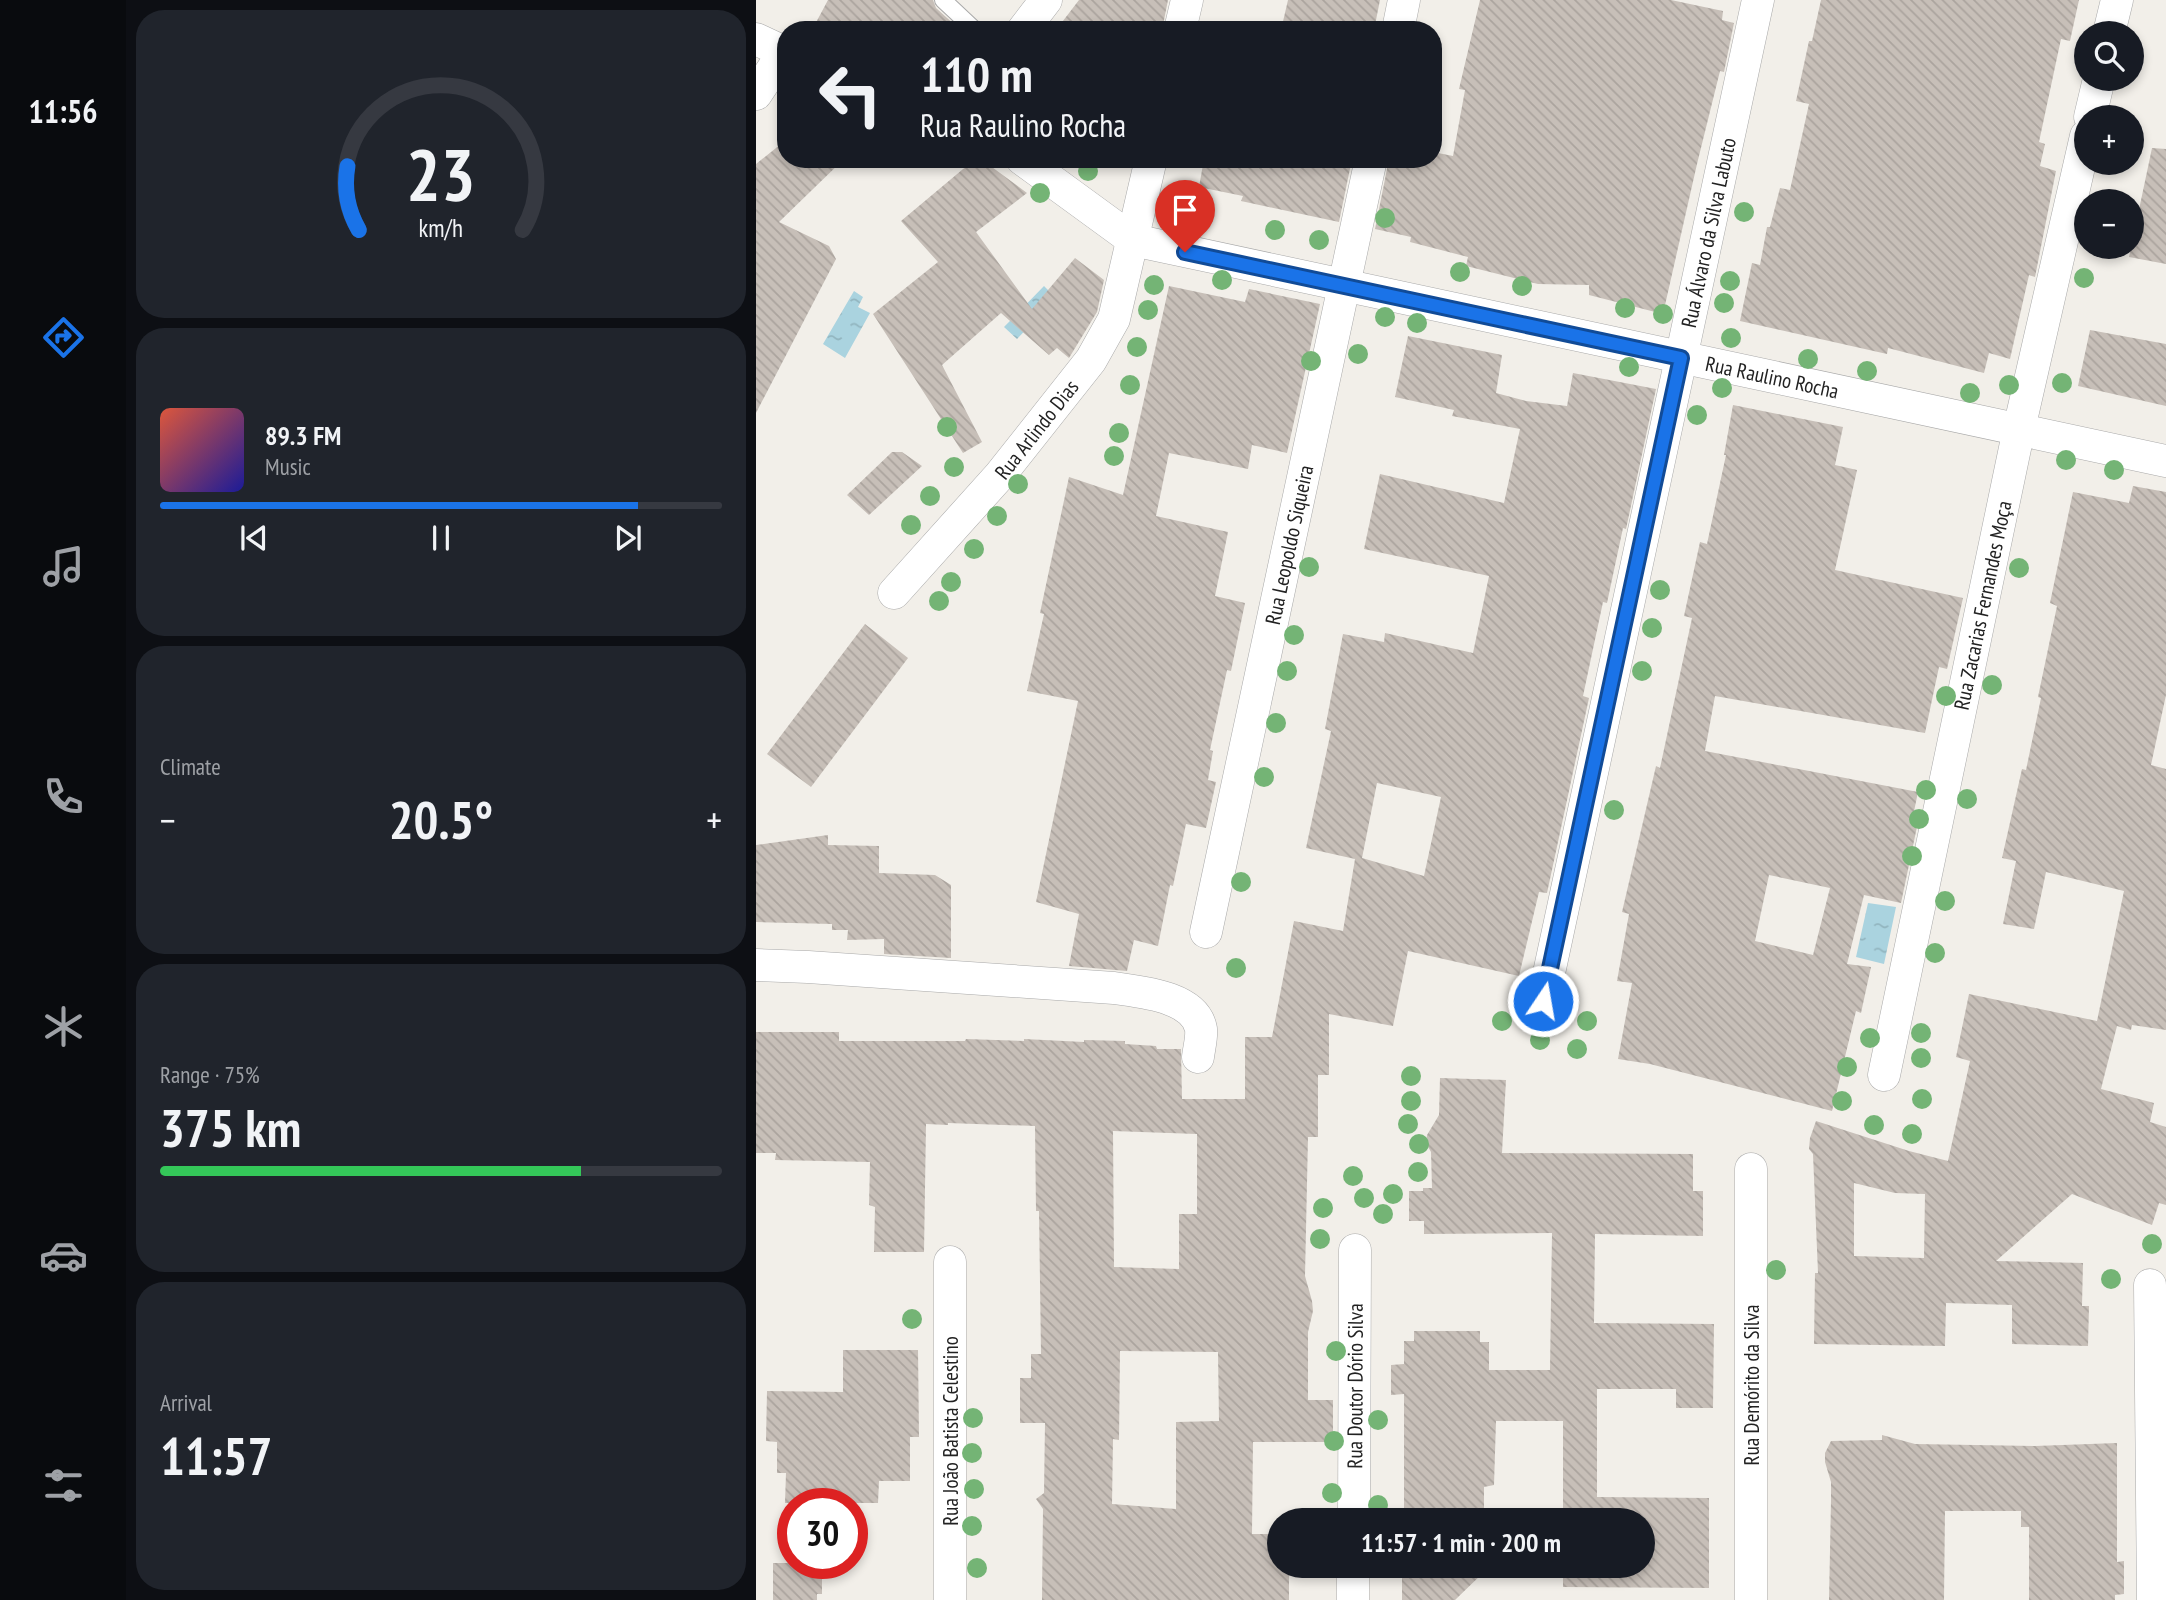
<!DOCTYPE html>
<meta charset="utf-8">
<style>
:root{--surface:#171b24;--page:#20242c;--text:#f1f3f6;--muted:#9ea1a6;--line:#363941;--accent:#1a73e8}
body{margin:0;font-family:"PT Sans Narrow",sans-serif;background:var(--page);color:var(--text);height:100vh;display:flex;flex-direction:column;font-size:26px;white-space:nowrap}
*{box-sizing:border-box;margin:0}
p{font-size:23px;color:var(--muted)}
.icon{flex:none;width:38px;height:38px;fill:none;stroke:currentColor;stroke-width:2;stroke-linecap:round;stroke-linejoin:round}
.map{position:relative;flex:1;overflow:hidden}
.panel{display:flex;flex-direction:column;gap:10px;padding:10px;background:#0d0f14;width:630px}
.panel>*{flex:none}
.banner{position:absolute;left:21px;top:21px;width:665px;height:147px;border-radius:28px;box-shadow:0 4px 10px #0003;background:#171b24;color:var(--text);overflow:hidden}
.fabs{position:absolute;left:1318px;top:21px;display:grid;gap:14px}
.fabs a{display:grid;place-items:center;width:70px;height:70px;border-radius:50%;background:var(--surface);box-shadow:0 4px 10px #0003;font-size:35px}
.speed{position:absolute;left:21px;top:1488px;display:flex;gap:14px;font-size:35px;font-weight:700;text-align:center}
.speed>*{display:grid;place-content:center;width:91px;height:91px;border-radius:50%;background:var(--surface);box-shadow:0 4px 10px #0003;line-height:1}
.speed .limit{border:10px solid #d22;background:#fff;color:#111}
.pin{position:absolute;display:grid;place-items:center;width:60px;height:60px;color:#fff;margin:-72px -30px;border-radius:50% 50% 50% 0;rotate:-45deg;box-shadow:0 0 7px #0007}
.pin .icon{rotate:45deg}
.me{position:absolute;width:77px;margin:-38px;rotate:12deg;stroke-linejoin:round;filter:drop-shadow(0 0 5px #0008)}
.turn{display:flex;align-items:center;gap:24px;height:147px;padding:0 28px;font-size:32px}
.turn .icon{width:91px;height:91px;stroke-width:2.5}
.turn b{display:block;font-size:49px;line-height:60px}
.big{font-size:52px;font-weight:700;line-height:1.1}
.panel .tile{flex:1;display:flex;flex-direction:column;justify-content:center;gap:10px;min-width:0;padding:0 24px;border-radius:28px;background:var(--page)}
.panel .dial{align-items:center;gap:0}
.dial svg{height:182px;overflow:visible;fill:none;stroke:var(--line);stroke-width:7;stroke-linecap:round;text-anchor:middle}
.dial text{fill:var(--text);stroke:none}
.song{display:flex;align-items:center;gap:21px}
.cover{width:84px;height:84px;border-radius:10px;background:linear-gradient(135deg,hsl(10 70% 55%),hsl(240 70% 35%))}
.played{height:7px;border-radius:4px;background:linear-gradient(90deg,var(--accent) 85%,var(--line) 85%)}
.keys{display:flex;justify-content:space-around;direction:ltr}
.heat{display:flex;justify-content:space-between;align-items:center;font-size:38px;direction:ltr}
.charge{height:10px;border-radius:5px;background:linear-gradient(90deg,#34c759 75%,var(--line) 0)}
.trip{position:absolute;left:511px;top:1508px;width:388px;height:70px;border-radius:35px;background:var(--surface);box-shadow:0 4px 10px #0003;font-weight:700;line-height:70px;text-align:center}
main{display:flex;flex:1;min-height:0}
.tabs{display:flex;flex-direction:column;width:126px;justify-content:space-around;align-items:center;background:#090b0e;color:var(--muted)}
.tabs .icon{width:49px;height:49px}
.tabs .active{color:var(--accent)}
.tabs b{font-size:32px;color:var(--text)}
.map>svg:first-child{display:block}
</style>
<main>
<nav class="tabs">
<b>11:56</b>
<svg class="icon active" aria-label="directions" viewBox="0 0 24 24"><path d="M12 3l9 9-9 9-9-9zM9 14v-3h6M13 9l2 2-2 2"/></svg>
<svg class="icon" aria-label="music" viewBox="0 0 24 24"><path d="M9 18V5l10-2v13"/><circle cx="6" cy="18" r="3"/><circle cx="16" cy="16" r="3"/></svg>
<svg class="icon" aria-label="phone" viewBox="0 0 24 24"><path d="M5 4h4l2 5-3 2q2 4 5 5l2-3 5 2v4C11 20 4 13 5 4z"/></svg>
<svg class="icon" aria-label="climate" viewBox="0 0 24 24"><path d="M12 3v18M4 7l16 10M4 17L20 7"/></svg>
<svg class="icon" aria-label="car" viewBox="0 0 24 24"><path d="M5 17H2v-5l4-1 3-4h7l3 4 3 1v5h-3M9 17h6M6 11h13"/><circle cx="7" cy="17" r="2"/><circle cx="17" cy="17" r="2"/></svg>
<svg class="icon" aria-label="filters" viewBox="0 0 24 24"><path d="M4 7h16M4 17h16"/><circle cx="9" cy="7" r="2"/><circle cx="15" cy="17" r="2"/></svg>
</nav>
<section class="panel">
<div class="tile dial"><svg viewBox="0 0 100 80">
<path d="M14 69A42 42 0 1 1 86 69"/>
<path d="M14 69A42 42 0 0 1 9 41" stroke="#1a73e8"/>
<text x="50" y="56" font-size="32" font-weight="700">23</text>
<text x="50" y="72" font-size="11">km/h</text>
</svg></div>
<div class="tile">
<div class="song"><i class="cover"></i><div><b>89.3 FM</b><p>Music</p></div></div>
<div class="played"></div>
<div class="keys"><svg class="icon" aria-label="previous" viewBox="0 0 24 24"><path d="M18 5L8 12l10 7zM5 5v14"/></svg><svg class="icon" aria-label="pause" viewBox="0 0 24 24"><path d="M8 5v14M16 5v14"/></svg><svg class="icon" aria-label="next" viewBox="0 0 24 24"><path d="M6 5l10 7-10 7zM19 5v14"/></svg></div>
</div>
<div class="tile"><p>Climate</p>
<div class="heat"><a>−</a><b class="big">20.5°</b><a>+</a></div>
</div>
<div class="tile"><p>Range · 75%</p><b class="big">375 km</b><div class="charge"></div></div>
<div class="tile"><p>Arrival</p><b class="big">11:57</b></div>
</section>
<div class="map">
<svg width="1410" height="1600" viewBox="0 0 1410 1600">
<defs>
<pattern id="water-ripples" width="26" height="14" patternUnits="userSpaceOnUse" patternTransform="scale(1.75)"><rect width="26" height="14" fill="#aad3df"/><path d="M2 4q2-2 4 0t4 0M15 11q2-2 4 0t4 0" fill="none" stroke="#92b5bf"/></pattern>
<pattern id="building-back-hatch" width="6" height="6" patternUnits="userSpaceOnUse" patternTransform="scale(1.75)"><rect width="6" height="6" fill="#c7bfb8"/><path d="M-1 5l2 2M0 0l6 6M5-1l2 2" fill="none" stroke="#aba49e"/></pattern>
</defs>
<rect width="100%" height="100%" fill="#f2efe9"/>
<path fill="url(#water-ripples)" d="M 288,286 L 300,298 L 261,339 L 248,327 Z
M 98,291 L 107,297 L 102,307 L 114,313 L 89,358 L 67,344 Z
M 1112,903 L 1140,907 L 1128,964 L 1100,957 Z"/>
<path fill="url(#building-back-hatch)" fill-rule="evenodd" d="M 72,0 L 177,0 L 180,8 L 201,27 L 199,30 L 56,30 Z
M 323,0 L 412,0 L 406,30 L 300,30 Z
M 532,0 L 624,0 L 618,30 L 525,30 Z
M 724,0 L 915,0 L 967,11 L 966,20 L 978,23 L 968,72 L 964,71 L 941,164 L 907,314 L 833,295 L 833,285 L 782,284 L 710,266 L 712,257 L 654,242 L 655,237 L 619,229 L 633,159 L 677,159 L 677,152 L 697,156 L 709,90 L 703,89 Z
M 1065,0 L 1323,0 L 1314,41 L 1305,39 L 1283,142 L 1289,144 L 1284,166 L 1300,171 L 1279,277 L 1273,275 L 1254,359 L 1233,353 L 1228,373 L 1132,348 L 1131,354 L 984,321 L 996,263 L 1004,265 L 1011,227 L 1014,227 L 1024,188 L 1034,190 L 1053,104 L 1040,101 L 1053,41 L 1056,41 Z
M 30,140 L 30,159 L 88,159 L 23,222 L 73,246 L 80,259 L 0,413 L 0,164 Z
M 1396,148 L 1410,149 L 1410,264 L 1373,257 Z
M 219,159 L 225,159 L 271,193 L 220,232 L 276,309 L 319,258 L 348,280 L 341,312 L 313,358 L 301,348 L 293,355 L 245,313 L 186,365 L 226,442 L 207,453 L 117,314 L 182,262 L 145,221 Z
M 448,159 L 596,159 L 583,222 L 485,201 L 487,196 L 443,187 Z
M 413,286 L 489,302 L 493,289 L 564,304 L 531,453 L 496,445 L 492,469 L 413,453 L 400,516 L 472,532 L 459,596 L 489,603 L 475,671 L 471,670 L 454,750 L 457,751 L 452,780 L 460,782 L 450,828 L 430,824 L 417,886 L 414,885 L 402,946 L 378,940 L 371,971 L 313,966 L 323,914 L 280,902 L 322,701 L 271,691 L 288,614 L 284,613 L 313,477 L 367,495 Z
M 1334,330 L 1410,344 L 1410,406 L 1322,386 Z
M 652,336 L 746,355 L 740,393 L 770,401 L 811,406 L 817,373 L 900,389 L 870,529 L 867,528 L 851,603 L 847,602 L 827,696 L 833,698 L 791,893 L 783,892 L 763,976 L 652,951 L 637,1026 L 573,1014 L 573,1075 L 562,1075 L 562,1137 L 552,1137 L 549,1276 L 556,1301 L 557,1311 L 552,1332 L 552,1400 L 577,1400 L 577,1442 L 497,1442 L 496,1534 L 523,1534 L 523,1566 L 533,1566 L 533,1600 L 286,1600 L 287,1509 L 280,1499 L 288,1493 L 289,1423 L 264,1423 L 264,1378 L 275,1378 L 275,1354 L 285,1354 L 283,1211 L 280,1211 L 279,1126 L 192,1123 L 192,1125 L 170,1124 L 168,1252 L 118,1252 L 119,1207 L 113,1205 L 114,1162 L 19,1160 L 20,1153 L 0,1153 L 0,1032 L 83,1032 L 83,1041 L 209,1041 L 210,1039 L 268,1041 L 268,1039 L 328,1042 L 328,1040 L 369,1041 L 369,1044 L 400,1046 L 401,1049 L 425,1049 L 426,1099 L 489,1099 L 489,1037 L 516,1037 L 538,921 L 587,931 L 599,859 L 550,848 L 575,731 L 569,729 L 587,634 L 628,642 L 629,633 L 717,653 L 733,576 L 608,549 L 624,474 L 748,503 L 764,429 L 696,416 L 698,410 L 639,397 ZM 621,783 L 685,797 L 668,876 L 606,858 ZM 357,1131 L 441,1134 L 441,1214 L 423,1214 L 423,1269 L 358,1267 ZM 364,1351 L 462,1352 L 463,1421 L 420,1422 L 420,1509 L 356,1504 L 357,1439 L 363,1440 Z
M 977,405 L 1087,427 L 1079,465 L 1101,470 L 1079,570 L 1207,598 L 1191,669 L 1183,667 L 1169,733 L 959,696 L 949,751 L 1162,792 L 1156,821 L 1162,822 L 1145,903 L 1108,895 L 1091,964 L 1115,967 L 1105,1013 L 1100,1011 L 1076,1111 L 894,1064 L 862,1059 L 876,983 L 861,981 L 873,914 L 866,912 L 900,766 L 904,768 L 936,618 L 928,616 L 944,542 L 951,544 L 970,455 L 968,455 ZM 1013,875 L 1074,888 L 1057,955 L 999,941 Z
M 136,452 L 146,452 L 166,466 L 113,515 L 91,495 Z
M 1377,486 L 1410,492 L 1410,695 L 1395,765 L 1410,769 L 1410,1030 L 1376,1025 L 1375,1030 L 1361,1026 L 1345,1089 L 1398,1103 L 1394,1122 L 1410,1127 L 1410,1205 L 1403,1203 L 1396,1225 L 1316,1194 L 1240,1261 L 1327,1263 L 1326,1306 L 1333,1306 L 1332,1346 L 1256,1344 L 1256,1305 L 1190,1303 L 1189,1346 L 1058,1344 L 1059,1273 L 1062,1273 L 1057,1154 L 1053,1149 L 1054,1138 L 1060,1121 L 1153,1151 L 1192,1161 L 1214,1061 L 1200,1057 L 1213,994 L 1341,1021 L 1368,891 L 1290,872 L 1278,929 L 1247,924 L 1260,861 L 1246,858 L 1266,769 L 1270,770 L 1285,698 L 1282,697 L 1301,606 L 1294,603 L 1317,492 L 1373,503 ZM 1098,1183 L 1139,1193 L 1169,1194 L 1168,1258 L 1098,1256 Z
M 109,624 L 152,658 L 55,787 L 11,754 Z
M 72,835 L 72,845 L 123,846 L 123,873 L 179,875 L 195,885 L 195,958 L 128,954 L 128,939 L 91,940 L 92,930 L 76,930 L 76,924 L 0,922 L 0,845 Z
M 684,1078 L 750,1080 L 746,1153 L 937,1154 L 937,1191 L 947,1191 L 947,1236 L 839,1234 L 838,1323 L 958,1324 L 957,1408 L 920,1408 L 920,1389 L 841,1389 L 841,1497 L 953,1498 L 953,1588 L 807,1587 L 807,1566 L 887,1566 L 887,1521 L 807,1521 L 807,1421 L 740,1421 L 738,1485 L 728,1487 L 728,1521 L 648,1521 L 648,1394 L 635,1395 L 635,1365 L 648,1364 L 648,1341 L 658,1341 L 658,1331 L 724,1331 L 724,1342 L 733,1342 L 733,1370 L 794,1370 L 796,1233 L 668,1234 L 668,1221 L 653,1221 L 653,1191 L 667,1191 L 667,1188 L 676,1188 L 675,1152 L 670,1143 L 671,1135 L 683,1115 Z
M 87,1350 L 162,1350 L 163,1437 L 154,1437 L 154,1481 L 123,1481 L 122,1503 L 29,1503 L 30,1473 L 21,1473 L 21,1442 L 10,1441 L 11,1391 L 87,1392 Z
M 1126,1435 L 1159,1444 L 1279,1446 L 1361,1443 L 1361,1562 L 1368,1561 L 1368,1594 L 1359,1595 L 1359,1600 L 1273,1600 L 1273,1527 L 1265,1527 L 1265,1511 L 1189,1511 L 1188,1600 L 1073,1600 L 1075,1501 L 1075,1482 L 1069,1462 L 1069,1453 L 1075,1441 L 1126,1440 Z
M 17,1563 L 66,1563 L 66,1594 L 61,1594 L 61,1600 L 17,1600 Z
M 646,1566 L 729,1566 L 729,1571 L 699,1600 L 646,1600 Z"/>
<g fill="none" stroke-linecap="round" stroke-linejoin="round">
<defs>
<path id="service" d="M 187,0 L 219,30"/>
<g id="minor">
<path d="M 267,30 L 290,0"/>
<path d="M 424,30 L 431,0"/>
<path d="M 642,30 L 648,0"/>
<path d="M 1353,33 L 1361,0"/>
<path d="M 0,39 L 30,53"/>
<path d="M 0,94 L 28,52"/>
<path d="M 1334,117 L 1343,79"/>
<path id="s1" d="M 266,159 L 377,240 L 1410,461"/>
<path id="s2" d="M 138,593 L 244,475 L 335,360 L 358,319 L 395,159"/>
<path id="s3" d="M 450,932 L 615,159"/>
<path d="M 0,965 L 52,967 L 358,988 C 384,992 439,996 445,1029 C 446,1038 443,1048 442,1057"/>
<path id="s4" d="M 787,1001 L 1002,0"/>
<path id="s5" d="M 1128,1075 L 1263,429 L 1330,136"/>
<path d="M 995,1169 L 995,1600"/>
<path d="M 1394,1285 L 1397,1600"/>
<path id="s6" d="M 598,1521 L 599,1250"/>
<path d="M 194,1600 L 194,1262"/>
<path d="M 597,1600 L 597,1566"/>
</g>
</defs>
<use href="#service" stroke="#a9a9a9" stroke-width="18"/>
<use href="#minor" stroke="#a9a9a9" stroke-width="33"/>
<use href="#service" stroke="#fff" stroke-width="16"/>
<use href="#minor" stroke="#fff" stroke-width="32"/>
</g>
<g fill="#74b475">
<circle cx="332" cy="171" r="10"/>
<circle cx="284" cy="193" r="10"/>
<circle cx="988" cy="212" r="10"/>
<circle cx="629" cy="218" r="10"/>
<circle cx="519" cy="230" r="10"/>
<circle cx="563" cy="240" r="10"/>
<circle cx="704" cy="272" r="10"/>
<circle cx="1328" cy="278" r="10"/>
<circle cx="466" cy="280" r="10"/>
<circle cx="974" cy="281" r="10"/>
<circle cx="398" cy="285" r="10"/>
<circle cx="766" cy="286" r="10"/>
<circle cx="968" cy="303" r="10"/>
<circle cx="869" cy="308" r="10"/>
<circle cx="392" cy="310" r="10"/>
<circle cx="907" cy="314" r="10"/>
<circle cx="629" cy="317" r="10"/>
<circle cx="661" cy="323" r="10"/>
<circle cx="975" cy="338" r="10"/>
<circle cx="381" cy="347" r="10"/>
<circle cx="602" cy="354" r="10"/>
<circle cx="1052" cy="359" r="10"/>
<circle cx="555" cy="361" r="10"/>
<circle cx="873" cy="367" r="10"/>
<circle cx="1111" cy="371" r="10"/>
<circle cx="1306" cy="383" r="10"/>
<circle cx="374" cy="385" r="10"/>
<circle cx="1253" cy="385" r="10"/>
<circle cx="966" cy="388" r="10"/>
<circle cx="1214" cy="393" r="10"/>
<circle cx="941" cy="415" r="10"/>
<circle cx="191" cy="427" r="10"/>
<circle cx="363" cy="433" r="10"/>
<circle cx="358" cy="456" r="10"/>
<circle cx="1310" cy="460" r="10"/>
<circle cx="198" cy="467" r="10"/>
<circle cx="1358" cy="470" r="10"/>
<circle cx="262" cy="484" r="10"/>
<circle cx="174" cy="496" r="10"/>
<circle cx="241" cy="516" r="10"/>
<circle cx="155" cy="525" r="10"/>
<circle cx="218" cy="549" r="10"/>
<circle cx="553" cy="567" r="10"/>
<circle cx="1263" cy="568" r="10"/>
<circle cx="195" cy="582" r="10"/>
<circle cx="904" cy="590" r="10"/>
<circle cx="183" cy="601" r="10"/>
<circle cx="896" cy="628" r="10"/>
<circle cx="538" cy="635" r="10"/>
<circle cx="531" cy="671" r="10"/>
<circle cx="886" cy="671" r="10"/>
<circle cx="1236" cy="685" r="10"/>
<circle cx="1190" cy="696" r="10"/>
<circle cx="520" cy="723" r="10"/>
<circle cx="508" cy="777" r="10"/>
<circle cx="1170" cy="790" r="10"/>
<circle cx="1211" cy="799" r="10"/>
<circle cx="858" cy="810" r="10"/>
<circle cx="1163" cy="819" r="10"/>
<circle cx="1156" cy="856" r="10"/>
<circle cx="485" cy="882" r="10"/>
<circle cx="1189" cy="901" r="10"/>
<circle cx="1179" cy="953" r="10"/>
<circle cx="480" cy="968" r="10"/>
<circle cx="746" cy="1021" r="10"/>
<circle cx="831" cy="1021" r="10"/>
<circle cx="1165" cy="1033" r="10"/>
<circle cx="1114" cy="1038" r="10"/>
<circle cx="784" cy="1040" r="10"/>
<circle cx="821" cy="1049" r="10"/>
<circle cx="1165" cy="1058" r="10"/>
<circle cx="1091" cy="1067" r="10"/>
<circle cx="655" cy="1076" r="10"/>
<circle cx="1166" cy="1099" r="10"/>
<circle cx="655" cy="1101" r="10"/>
<circle cx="1086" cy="1101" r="10"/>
<circle cx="652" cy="1124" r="10"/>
<circle cx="1118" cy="1125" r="10"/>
<circle cx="1156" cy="1134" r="10"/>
<circle cx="663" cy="1144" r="10"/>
<circle cx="662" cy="1172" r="10"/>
<circle cx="597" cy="1176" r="10"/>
<circle cx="637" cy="1194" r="10"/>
<circle cx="608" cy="1198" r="10"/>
<circle cx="567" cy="1208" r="10"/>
<circle cx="627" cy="1214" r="10"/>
<circle cx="564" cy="1239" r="10"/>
<circle cx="1396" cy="1244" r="10"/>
<circle cx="1020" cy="1270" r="10"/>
<circle cx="1355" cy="1279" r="10"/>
<circle cx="156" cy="1319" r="10"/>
<circle cx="580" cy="1351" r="10"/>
<circle cx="217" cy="1418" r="10"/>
<circle cx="622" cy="1420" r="10"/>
<circle cx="578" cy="1441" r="10"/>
<circle cx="216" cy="1453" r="10"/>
<circle cx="218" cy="1489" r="10"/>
<circle cx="576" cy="1493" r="10"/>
<circle cx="622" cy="1505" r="10"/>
<circle cx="216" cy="1526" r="10"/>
<circle cx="221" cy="1568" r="10"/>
</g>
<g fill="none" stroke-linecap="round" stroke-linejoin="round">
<defs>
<path id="route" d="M 429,252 L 925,358 L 787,1001"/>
</defs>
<use href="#route" stroke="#114b97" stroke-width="18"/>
<use href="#route" stroke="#1a73e8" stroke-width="12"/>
</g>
<g text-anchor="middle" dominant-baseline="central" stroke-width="5" stroke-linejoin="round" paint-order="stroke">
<g font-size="21" fill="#222" stroke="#fff">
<text stroke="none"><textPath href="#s4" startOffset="786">Rua Álvaro da Silva Labuto</textPath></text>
<text stroke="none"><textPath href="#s1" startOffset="791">Rua Raulino Rocha</textPath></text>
<text stroke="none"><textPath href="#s2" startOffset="217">Rua Arlindo Dias</textPath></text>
<text stroke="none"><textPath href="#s3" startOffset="396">Rua Leopoldo Siqueira</textPath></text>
<text stroke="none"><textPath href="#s5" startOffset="480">Rua Zacarias Fernandes Moça</textPath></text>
<text stroke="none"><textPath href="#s6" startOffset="135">Rua Doutor Dório Silva</textPath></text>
<text transform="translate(995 1385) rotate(-90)">Rua Demórito da Silva</text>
<text transform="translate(194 1431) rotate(-90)">Rua João Batista Celestino</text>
</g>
</g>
</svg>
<div class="fabs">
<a><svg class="icon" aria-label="search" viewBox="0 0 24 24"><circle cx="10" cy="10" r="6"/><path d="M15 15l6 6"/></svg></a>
<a>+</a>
<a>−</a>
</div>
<div class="speed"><div class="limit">30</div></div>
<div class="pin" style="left:429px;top:252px;background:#d93025"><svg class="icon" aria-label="arrive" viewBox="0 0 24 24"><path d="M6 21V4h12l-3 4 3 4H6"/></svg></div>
<svg class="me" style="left:787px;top:1001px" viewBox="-20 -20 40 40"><circle r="17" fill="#1a73e8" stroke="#fff" stroke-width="3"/><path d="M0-11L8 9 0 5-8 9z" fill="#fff"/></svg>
<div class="trip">11:57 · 1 min · 200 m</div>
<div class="banner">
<div class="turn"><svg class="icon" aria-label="left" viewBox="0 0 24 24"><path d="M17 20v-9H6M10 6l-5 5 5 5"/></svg><div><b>110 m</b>Rua Raulino Rocha</div></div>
</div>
</div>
</main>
